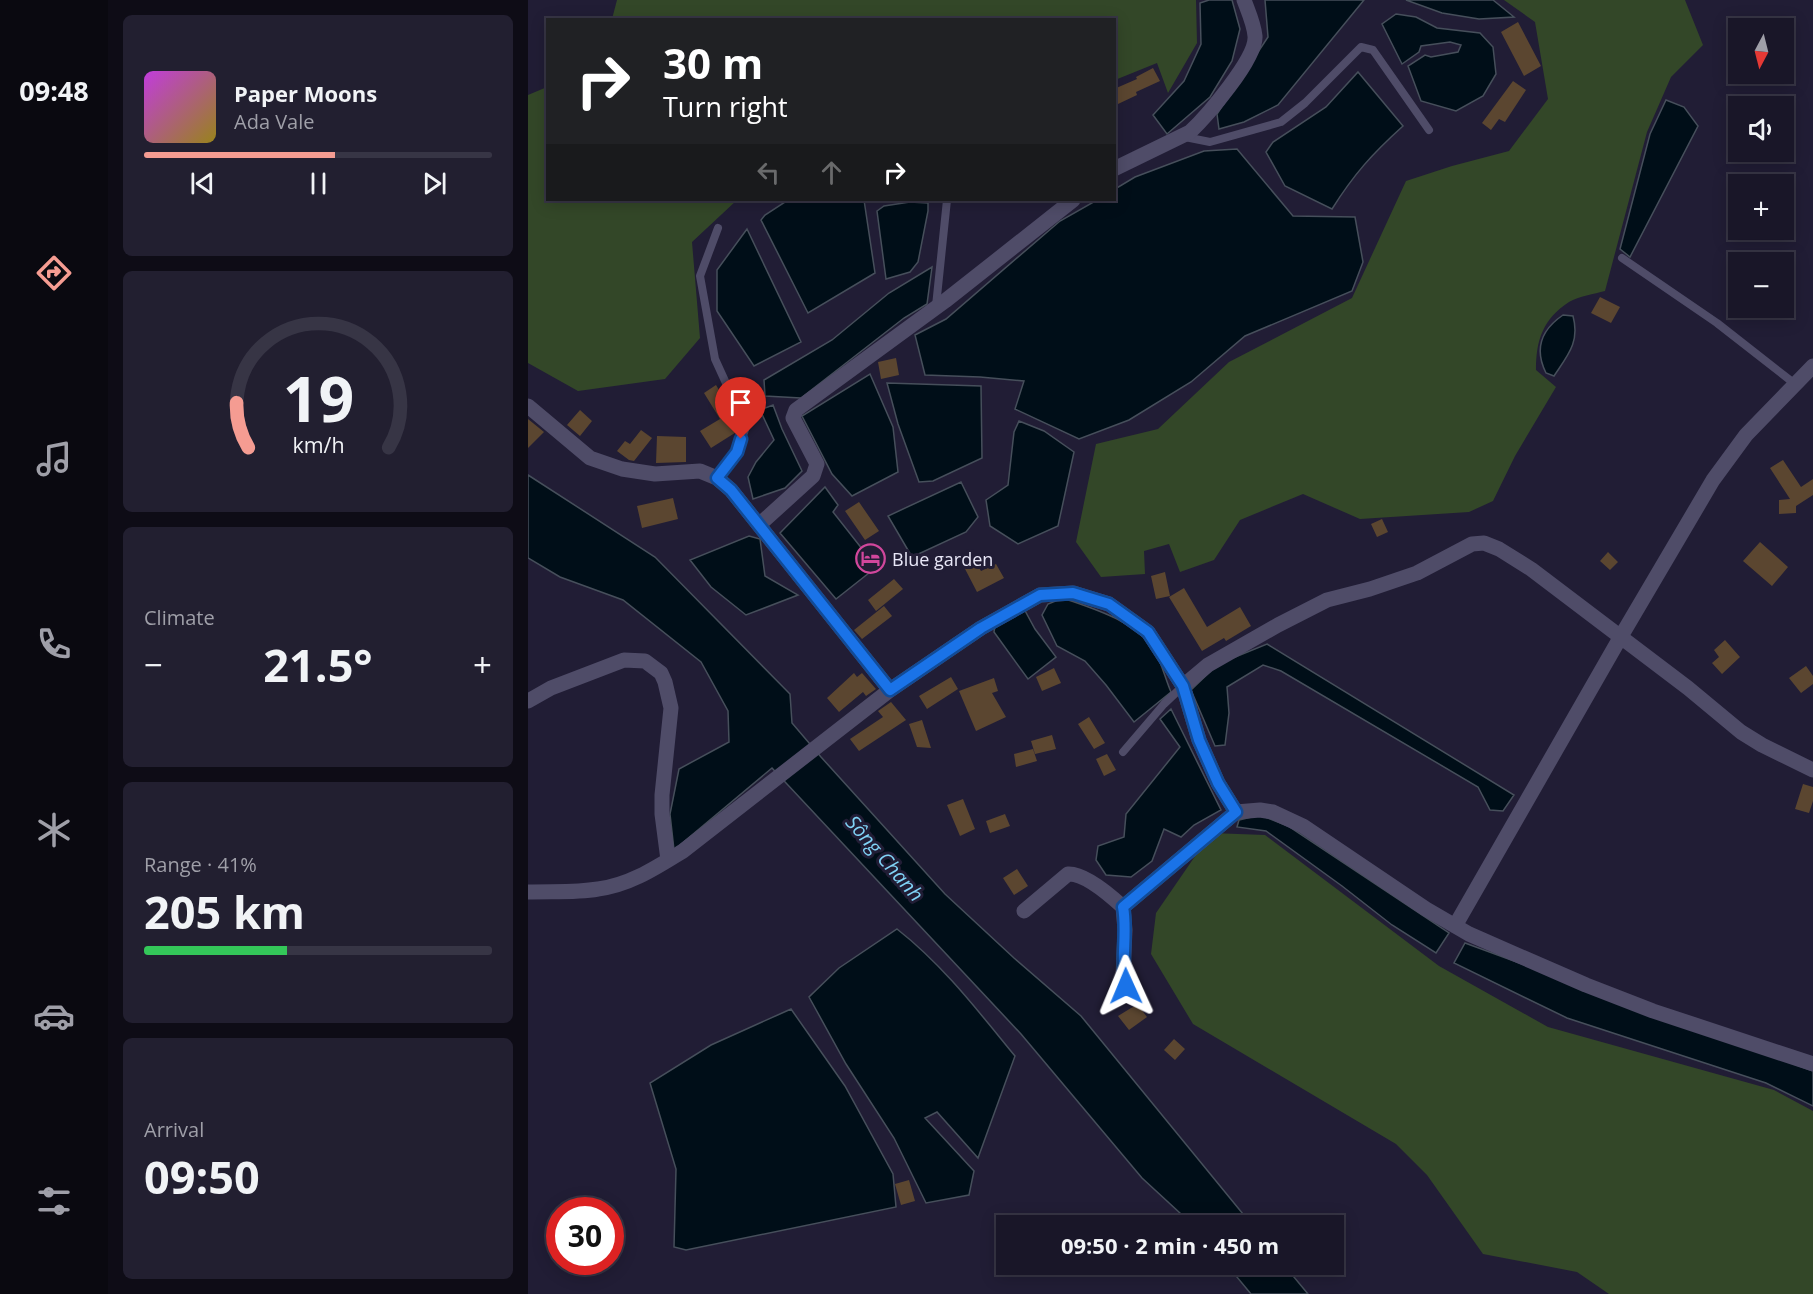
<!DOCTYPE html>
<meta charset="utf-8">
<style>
:root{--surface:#191628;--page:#221f30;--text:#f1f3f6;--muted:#9f9fa8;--line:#373545;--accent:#f59c92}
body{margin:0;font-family:"Open Sans",sans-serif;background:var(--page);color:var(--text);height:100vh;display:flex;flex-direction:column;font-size:22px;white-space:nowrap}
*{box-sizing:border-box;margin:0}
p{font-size:20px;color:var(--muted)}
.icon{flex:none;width:33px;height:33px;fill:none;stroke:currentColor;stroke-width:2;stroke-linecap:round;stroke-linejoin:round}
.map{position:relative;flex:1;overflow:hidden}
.drawer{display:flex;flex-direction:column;gap:15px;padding:15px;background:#0e0c16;width:420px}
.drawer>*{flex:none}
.banner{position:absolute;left:18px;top:18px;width:570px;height:183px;border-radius:0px;box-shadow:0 3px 15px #0003,0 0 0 2px var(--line);background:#202124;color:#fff;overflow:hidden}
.needle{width:39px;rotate:187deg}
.controls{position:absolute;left:1200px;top:18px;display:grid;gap:12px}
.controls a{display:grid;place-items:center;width:66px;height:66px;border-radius:0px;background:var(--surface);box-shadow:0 3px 15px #0003,0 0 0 2px var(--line);font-size:30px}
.speed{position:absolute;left:18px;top:1197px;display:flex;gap:12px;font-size:30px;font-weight:700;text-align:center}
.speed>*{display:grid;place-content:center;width:78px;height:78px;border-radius:50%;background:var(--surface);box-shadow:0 3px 15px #0003,0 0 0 2px var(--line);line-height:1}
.speed .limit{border:9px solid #d22;background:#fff;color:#111}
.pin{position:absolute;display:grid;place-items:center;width:51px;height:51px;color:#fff;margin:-62px -26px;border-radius:50% 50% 50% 0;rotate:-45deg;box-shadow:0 0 6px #0007}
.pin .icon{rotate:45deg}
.me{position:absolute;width:66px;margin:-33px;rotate:359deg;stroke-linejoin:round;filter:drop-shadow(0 0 4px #0008)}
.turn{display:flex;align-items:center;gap:21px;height:126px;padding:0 18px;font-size:27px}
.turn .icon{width:78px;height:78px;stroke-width:2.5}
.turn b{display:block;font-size:42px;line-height:51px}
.lanes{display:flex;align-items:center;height:57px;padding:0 18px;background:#0003;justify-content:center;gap:30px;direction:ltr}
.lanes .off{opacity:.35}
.big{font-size:45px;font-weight:700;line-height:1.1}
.drawer .tile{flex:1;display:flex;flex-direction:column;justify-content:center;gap:9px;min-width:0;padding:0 21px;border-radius:9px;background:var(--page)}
.drawer .dial{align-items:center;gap:0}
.dial svg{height:156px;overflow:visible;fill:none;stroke:var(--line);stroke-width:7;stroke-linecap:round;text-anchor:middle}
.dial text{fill:var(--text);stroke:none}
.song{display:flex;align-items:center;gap:18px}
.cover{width:72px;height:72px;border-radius:9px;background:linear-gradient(135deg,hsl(290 70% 55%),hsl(50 70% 35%))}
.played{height:6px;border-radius:3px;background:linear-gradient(90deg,var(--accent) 55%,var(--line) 55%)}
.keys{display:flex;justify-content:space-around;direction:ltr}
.heat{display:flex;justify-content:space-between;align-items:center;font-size:33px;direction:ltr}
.charge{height:9px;border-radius:4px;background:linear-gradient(90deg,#34c759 41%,var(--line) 0)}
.trip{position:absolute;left:468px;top:1215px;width:348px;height:60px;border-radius:0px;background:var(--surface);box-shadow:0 3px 15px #0003,0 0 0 2px var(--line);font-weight:700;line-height:60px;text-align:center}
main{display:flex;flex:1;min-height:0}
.menu{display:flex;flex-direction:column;width:108px;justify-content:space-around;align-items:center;background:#0a0910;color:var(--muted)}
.menu .icon{width:42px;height:42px}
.menu .on{color:var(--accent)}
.menu b{font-size:27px;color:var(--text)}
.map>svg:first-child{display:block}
</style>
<main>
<nav class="menu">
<b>09:48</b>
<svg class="icon on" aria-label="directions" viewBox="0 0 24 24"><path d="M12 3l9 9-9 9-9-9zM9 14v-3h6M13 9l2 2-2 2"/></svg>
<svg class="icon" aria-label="music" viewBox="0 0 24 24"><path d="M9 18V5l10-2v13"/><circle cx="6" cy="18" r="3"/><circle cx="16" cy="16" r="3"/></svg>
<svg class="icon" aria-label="phone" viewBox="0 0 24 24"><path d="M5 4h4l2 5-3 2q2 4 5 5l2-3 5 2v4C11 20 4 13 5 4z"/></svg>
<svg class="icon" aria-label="climate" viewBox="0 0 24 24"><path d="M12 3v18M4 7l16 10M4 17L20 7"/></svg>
<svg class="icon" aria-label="car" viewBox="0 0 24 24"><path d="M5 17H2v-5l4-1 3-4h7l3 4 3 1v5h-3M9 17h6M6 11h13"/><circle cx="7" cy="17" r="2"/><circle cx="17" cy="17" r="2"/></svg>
<svg class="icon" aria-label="filters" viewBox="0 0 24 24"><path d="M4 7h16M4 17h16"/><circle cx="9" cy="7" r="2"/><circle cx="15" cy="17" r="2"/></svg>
</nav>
<section class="drawer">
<div class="tile">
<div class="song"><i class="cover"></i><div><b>Paper Moons</b><p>Ada Vale</p></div></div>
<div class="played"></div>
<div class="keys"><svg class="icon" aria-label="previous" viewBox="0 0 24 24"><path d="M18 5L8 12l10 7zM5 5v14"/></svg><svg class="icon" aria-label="pause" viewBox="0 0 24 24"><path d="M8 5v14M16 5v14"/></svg><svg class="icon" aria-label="next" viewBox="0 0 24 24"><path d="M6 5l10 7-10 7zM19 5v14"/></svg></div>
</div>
<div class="tile dial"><svg viewBox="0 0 100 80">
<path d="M14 69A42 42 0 1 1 86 69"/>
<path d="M14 69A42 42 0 0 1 8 46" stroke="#f59c92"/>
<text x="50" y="56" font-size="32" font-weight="700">19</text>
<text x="50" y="72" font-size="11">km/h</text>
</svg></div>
<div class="tile"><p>Climate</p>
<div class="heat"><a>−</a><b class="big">21.5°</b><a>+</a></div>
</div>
<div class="tile"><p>Range · 41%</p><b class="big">205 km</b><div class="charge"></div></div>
<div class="tile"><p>Arrival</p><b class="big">09:50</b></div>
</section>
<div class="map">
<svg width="1285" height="1294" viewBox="0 0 1285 1294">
<rect width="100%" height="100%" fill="#211d35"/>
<path fill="#334728" d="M 89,0 L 668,0 L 669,43 L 640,93 L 629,63 L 587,80 L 586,20 L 84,19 Z
M 976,0 L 1157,0 L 1175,45 L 1143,77 L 1119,132 L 1077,291 C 1066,294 1051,296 1041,302 C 1015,319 1008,340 1008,370 L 1028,387 L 987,456 L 965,501 L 941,512 L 832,519 L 775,494 L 712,520 L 686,560 L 652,572 L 641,544 L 616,551 L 617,574 L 573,577 L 548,542 L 568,444 L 630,429 L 701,362 L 824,298 L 878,181 L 924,166 L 981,151 L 1020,99 L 1007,22 Z
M 19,87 L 20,200 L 209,200 L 164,242 L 172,338 L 137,379 L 50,391 L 0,363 L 0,95 Z
M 683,833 L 737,835 L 911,966 L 1020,1027 L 1246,1090 L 1285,1111 L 1285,1294 L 1081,1294 L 1049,1272 L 955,1254 L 899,1175 L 868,1144 L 665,1024 L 623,954 L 628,913 Z"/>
<path fill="#000e18" stroke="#464f5b" stroke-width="1.5" d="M 681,0 L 704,0 L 712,29 L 704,61 L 682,97 L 639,134 L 625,115 L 656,81 L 673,44 L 672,3 Z
M 737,0 L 836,0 L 750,105 L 716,122 L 691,129 L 689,114 L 740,37 Z
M 878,0 L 965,0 L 986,17 L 951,19 L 914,13 Z
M 868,14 L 888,17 L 909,28 L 952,33 L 965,47 L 968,74 L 955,96 L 928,111 L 893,101 L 880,66 L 897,55 L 903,57 L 930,52 L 933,45 L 922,42 L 893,46 L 891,52 L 874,64 L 854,24 Z
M 830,72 L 875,126 C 844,154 826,174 804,209 L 757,186 L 738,152 L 745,142 L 798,107 Z
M 1138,100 L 1156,107 L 1170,126 L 1102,257 L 1092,249 L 1122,134 Z
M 709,149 L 765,216 L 827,217 L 835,262 L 824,291 L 717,336 L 663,382 L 601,420 L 551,439 L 487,409 L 496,381 L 452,377 L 397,375 L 387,335 L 418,319 L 532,221 L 569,200 L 586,200 L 587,189 L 607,177 L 676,151 Z
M 260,200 L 336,200 L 347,273 L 280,313 L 233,220 L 237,215 Z
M 382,202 L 400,203 L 400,211 L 390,262 L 382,272 L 358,279 L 349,211 L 356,206 Z
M 219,229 L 273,342 L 226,366 L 189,311 L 189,270 Z
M 404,267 L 399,304 L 376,318 L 273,398 L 237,396 L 236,380 L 304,340 L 361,293 Z
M 1035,315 L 1045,316 C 1052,342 1040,355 1026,376 L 1018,373 C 1006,349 1013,330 1035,315 Z
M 342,374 L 365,427 L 370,472 L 324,496 L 304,474 L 274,416 Z
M 359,383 L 453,386 L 454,458 L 405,481 L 391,482 L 370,424 Z
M 245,405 L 254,429 L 274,471 L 257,488 L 225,499 L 220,477 L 228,462 L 246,440 L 232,410 Z
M 491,421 L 516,431 L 546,452 L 530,526 L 490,544 L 462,526 L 458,500 L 480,485 L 486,432 Z
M 0,475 L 127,557 L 262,694 L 264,723 L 293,757 L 417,894 L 486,958 L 553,1016 L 724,1225 L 665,1225 L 614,1178 L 493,1034 L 244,768 L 146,850 L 142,814 L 151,769 L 201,742 L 200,711 L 173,662 L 95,600 L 32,577 L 0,558 Z
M 433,482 L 450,517 L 438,532 L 384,557 L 360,516 Z
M 297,487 L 310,505 L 305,512 L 346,564 L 346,569 L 308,599 L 252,533 Z
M 221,536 L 232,539 L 237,576 L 270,595 L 218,615 L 183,587 L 162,560 Z
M 535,598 C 566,609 605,620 625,648 C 633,660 637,678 643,692 L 606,722 L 578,685 L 557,661 L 529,646 L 514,615 L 520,604 Z
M 495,607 L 507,629 L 528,657 L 500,679 L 466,632 L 467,626 Z
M 739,644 L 986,795 L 975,811 L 962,810 L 950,787 L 753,671 L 735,665 L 699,687 L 701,713 L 697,745 L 687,746 L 663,690 L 690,664 Z
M 643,709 L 693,810 L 666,825 L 653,837 L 636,829 L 624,861 L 603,877 L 578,875 L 568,860 L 570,846 L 596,837 L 598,814 L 652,747 L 632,719 Z
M 732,815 L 760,826 L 921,933 L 908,953 L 864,925 L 814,886 L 738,831 L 709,827 L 711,820 Z
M 369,929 C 415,965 450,1011 487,1056 L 450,1158 L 409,1112 L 397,1118 L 446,1171 L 441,1195 L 398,1203 L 366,1138 L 318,1064 L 281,997 L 311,968 Z
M 937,943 L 1285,1071 L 1285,1106 L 1238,1083 L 1039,1018 L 926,963 Z
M 263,1009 L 317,1086 L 365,1174 L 368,1207 L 158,1250 L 146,1247 L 148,1169 L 122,1083 L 183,1045 Z
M 699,1265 L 756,1265 L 780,1294 L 723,1294 Z"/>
<path fill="#5b4630" d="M 990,22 L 1013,66 L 996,76 L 973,32 Z
M 625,68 L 632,81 L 608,92 L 609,95 L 590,104 L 586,95 L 586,89 L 609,79 L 608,77 Z
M 985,81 L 998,90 L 977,122 L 971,119 L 963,130 L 954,123 Z
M 1072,297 L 1092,307 L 1083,323 L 1063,313 Z
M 368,358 L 371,375 L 353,379 L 350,362 Z
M 188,385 L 204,411 L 210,431 L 183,448 L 172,431 L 192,419 L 176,393 Z
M 52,410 L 64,421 L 52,436 L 39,425 Z
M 0,419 L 16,432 L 0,448 Z
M 113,430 L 124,438 L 106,461 L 101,460 L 89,451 L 97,441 L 102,444 Z
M 129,436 L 158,437 L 158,462 L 128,463 Z
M 1255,460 L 1273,487 L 1285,479 L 1285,495 L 1268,506 L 1268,513 L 1251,514 L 1251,500 L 1262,499 L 1242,468 Z
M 145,498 L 150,519 L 114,528 L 109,506 Z
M 331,502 L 351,531 L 337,540 L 317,511 Z
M 854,519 L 860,532 L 849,537 L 843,524 Z
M 1232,542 L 1260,567 L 1244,586 L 1215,561 Z
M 1080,552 L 1090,562 L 1082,570 L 1072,561 Z
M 447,561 L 453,571 L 468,564 L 476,578 L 449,592 L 436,567 Z
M 637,572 L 642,596 L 628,599 L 623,576 Z
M 366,579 L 375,589 L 348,611 L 340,600 Z
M 656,588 L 679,627 L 712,607 L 723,626 L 698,641 L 696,638 L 674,651 L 641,597 Z
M 356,606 L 364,616 L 334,639 L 326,630 Z
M 1197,640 L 1212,657 L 1194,674 L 1184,663 L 1191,657 L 1186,650 Z
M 1278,666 L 1285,676 L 1285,684 L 1273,693 L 1261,678 Z
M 526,668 L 533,683 L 514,691 L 508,677 Z
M 326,673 L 329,677 L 334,673 L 348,689 L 338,696 L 335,692 L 311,712 L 299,698 Z
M 423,677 L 430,689 L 399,709 L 391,696 Z
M 466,678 L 470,691 L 464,693 L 478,717 L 448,731 L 431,691 Z
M 363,702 L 378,720 L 331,751 L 322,739 L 355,717 L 350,711 Z
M 561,717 L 577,743 L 566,749 L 550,724 Z
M 394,720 L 403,748 L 389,747 L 381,724 Z
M 524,735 L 528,749 L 507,754 L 503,741 Z
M 505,749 L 509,761 L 488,767 L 486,754 Z
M 579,754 L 588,770 L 576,776 L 568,759 Z
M 1275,784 L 1285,787 L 1285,801 L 1281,813 L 1267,809 Z
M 435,799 L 447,829 L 432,836 L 419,805 Z
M 477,814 L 482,826 L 462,833 L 458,821 Z
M 489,869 L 500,886 L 486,895 L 475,878 Z
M 610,1005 L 619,1017 L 601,1030 L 590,1016 L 603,1008 Z
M 646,1039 L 657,1049 L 647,1060 L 636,1050 Z
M 381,1180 L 387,1201 L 373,1205 L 367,1184 Z"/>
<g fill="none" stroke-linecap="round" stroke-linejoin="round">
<path stroke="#4f4c68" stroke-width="8" d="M 657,137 L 682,142 L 753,122 L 777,103 L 833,47 L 845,50 L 901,130
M 1094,258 L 1189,323 L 1267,384
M 408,306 L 419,200
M 189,478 L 209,452 L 218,427 L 187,359 L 172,276 L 190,228
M 595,752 L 636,704 L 655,686"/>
<path stroke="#4f4c68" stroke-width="15" d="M 586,169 L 662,132 C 678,117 729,58 727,36 C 726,24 720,11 716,0
M 0,406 L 62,458 L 94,469 L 127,474 L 172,471 L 189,478 L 203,490 L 362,690
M 231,525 L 285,476 L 289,464 L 265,418 L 268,410 L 417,301 L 545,200
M 655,686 L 680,665 L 750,625 L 799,600 L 842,589 L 889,573 L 944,544 L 956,543 L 971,549 L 1003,569 L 1160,688 L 1213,732 L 1234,745 L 1285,770
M 0,701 L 23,688 L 96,660 L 117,661 L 133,673 L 137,682 L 143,708 L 134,795 L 134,814 L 140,860
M 0,892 C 23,891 47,893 70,889 C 102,885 129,867 155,851 L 362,690 L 453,628 L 512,595 L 545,593 L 581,604 L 620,632 L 655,686 L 671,740 L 690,783 L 708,812
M 595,907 L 708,812 L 732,810 L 745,812 L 775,826 L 898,909 L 941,934 L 1058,985 L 1125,1011 L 1285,1064
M 496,911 L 540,874 C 557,873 583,896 595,907 L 597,930 L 595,975 L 598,986 L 604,998
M 927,926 L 1092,638 L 1185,480 L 1218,435 L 1285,366"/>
</g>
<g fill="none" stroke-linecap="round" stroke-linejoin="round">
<defs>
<path id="route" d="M 213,439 L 209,452 L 189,478 L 203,490 L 362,690 L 453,628 L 512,595 L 545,593 L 581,604 L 620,632 L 655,686 L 671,740 L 690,783 L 708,812 L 595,907 C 600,933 592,963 598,986"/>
</defs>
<use href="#route" stroke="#114b97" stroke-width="15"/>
<use href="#route" stroke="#1a73e8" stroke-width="10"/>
</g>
<defs>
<symbol id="hotel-ring" viewBox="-11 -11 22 22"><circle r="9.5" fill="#211d35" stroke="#d1479c" stroke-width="1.5"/><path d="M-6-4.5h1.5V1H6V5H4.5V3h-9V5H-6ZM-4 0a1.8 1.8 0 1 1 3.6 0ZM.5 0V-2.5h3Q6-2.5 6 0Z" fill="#d1479c"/></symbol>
</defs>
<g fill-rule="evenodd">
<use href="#hotel-ring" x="326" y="542" width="33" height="33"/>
</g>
<g text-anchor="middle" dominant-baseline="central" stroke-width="6" stroke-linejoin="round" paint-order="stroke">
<g font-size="18" fill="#e9e8f8" stroke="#211d35" text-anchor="start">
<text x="364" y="559">Blue garden</text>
</g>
<g font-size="20" font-style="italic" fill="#80d3f6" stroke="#211d35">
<text transform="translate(357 858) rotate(49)">Sông Chanh</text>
</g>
</g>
</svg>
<div class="controls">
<a><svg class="needle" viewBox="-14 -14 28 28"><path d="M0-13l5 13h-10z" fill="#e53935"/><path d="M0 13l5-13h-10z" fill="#9f9fa8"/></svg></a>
<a><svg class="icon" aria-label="sound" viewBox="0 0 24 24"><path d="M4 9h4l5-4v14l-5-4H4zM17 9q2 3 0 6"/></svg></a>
<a>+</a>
<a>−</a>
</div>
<div class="speed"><div class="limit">30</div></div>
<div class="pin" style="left:213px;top:439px;background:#d93025"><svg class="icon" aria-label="arrive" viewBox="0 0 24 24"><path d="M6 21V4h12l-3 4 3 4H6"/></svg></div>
<svg class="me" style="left:598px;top:986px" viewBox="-20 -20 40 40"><path d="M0-17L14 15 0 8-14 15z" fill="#1a73e8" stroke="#fff" stroke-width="4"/></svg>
<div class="trip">09:50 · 2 min · 450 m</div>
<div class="banner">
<div class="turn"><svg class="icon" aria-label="right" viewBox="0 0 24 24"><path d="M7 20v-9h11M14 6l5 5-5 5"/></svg><div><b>30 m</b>Turn right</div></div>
<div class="lanes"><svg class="icon off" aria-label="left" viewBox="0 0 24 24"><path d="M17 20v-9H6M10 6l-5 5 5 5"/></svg><svg class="icon off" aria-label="ahead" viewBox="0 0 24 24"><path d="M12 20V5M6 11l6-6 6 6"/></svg><svg class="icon" aria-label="right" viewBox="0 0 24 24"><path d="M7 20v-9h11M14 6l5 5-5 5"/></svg></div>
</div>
</div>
</main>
